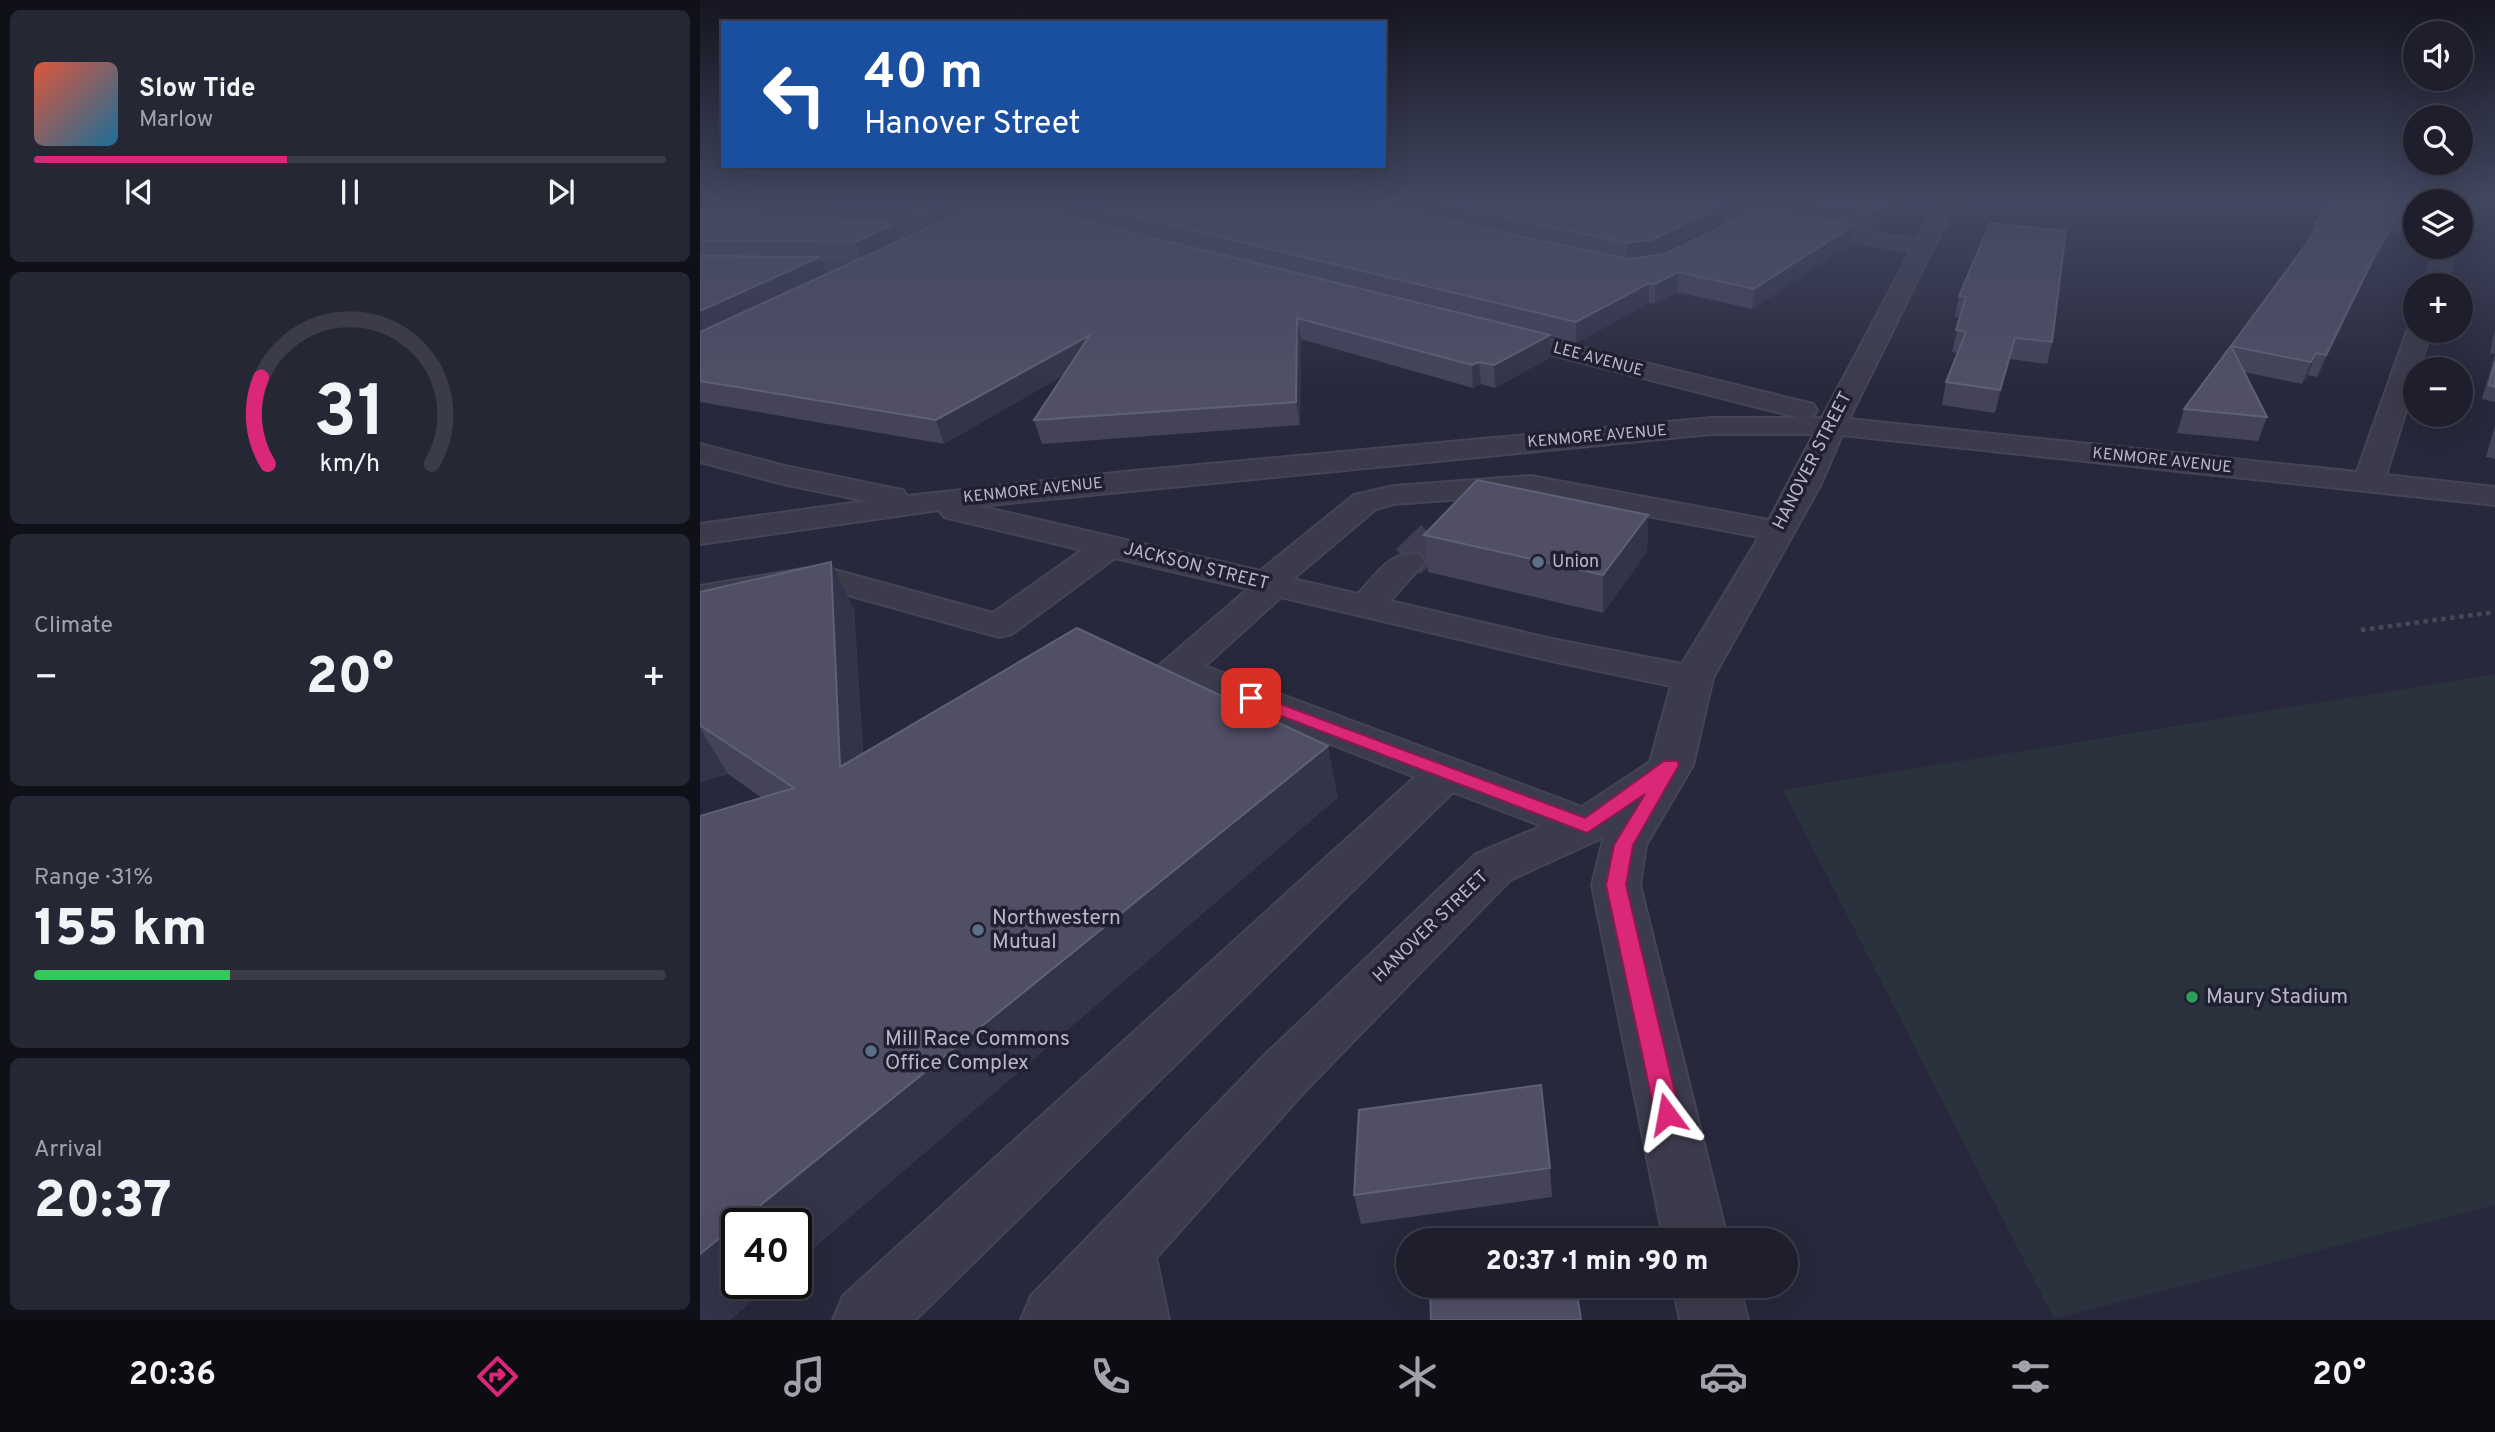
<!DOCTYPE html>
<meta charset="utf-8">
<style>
:root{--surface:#1e1e2d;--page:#262735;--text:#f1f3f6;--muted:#a1a2aa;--line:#3c3c49;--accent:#db2777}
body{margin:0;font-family:Overpass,sans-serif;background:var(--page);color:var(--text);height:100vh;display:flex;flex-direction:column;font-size:26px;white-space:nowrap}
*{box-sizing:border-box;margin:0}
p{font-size:23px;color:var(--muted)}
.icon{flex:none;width:38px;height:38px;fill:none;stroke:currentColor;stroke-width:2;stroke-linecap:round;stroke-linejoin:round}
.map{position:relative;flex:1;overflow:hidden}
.drawer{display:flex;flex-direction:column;gap:10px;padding:10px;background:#101019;width:700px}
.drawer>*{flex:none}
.top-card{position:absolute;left:21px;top:21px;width:665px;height:147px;border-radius:0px;box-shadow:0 7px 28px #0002,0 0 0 2px var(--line);background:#1a4fa0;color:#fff;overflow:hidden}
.buttons{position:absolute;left:1703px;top:21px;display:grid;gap:14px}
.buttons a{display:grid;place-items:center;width:70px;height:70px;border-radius:50%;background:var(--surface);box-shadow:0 7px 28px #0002,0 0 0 2px var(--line);font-size:35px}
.speed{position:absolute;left:21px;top:1208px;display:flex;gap:14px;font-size:35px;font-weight:700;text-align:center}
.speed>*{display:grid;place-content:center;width:91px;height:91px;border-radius:50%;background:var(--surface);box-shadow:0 7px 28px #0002,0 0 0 2px var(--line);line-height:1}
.speed .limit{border:4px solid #111;border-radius:10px;background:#fff;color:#111}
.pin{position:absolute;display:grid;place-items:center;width:60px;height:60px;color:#fff;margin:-30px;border-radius:14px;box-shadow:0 4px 10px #0006}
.me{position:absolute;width:77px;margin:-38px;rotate:347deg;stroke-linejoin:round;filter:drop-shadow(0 0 5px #0008)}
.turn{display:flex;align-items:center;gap:24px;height:147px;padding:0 28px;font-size:32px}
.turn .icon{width:91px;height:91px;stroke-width:2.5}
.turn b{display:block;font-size:49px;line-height:60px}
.big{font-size:52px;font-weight:800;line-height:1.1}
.drawer .widget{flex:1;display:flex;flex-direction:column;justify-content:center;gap:10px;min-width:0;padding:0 24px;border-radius:10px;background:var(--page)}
.drawer .dial{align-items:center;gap:0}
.dial svg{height:182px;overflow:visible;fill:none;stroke:var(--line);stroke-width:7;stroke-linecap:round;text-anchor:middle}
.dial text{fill:var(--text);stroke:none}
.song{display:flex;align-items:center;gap:21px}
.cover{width:84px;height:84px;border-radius:10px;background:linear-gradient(135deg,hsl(10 70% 55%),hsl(200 70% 35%))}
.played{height:7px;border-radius:4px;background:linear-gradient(90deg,var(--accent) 40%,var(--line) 40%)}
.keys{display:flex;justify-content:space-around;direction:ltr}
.heat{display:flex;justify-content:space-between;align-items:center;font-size:38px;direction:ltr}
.charge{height:10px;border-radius:5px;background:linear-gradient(90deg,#34c759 31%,var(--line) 0)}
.trip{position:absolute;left:696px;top:1228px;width:402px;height:70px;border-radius:35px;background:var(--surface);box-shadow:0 7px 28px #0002,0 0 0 2px var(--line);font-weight:800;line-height:70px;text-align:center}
.dock{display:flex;height:112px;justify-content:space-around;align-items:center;background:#0c0c12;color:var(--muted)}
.dock .icon{width:49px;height:49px}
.dock .selected{color:var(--accent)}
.dock b{font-size:32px;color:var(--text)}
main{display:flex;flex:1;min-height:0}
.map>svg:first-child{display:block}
</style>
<main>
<section class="drawer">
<div class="widget">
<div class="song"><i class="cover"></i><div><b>Slow Tide</b><p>Marlow</p></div></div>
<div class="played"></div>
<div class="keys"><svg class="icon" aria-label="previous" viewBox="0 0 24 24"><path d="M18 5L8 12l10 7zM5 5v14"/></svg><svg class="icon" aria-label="pause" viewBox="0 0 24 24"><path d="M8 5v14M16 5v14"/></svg><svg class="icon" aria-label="next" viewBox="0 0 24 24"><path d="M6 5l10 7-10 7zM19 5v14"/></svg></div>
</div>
<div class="widget dial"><svg viewBox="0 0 100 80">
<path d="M14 69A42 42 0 1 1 86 69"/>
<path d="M14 69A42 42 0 0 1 11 31" stroke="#db2777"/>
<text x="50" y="56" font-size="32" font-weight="700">31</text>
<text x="50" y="72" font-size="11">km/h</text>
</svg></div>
<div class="widget"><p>Climate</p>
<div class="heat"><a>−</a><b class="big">20°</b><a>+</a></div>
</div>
<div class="widget"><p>Range · 31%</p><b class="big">155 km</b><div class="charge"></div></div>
<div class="widget"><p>Arrival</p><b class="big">20:37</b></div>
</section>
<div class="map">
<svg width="1795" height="1320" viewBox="0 0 1795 1320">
<rect width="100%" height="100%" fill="#28283c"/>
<path fill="#29323d" d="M 1795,674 L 1795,1205 L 1354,1319 L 1083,790 Z"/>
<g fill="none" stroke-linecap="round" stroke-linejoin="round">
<path stroke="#3e3d51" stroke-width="35" stroke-dasharray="35 18" stroke-linecap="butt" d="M 708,562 L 735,536"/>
<defs>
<path id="minor" d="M 14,202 L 39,202 L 0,220 L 0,207 Z
M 941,202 L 983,202 L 1217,240 L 1238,202 L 1256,202 L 1149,419 L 1657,472 L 1707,331 L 1715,325 L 1715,331 L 1731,331 L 1719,369 L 1715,369 L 1715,382 L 1686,475 L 1795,487 L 1795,505 L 1142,435 L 1121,484 L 1013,678 L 993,765 L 946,845 L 940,885 L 1028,1241 L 964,1241 L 892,885 L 904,837 L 810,880 L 605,1091 L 456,1258 L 469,1320 L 321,1320 L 331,1296 L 565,1055 L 776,854 L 842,826 L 753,792 L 215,1320 L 133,1320 L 143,1296 L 715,777 L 483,686 C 472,696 462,696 448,693 L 442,684 L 448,675 L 548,589 L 415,558 L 312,634 L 299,637 L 119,587 L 0,608 L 0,586 L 120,566 L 293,613 L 382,550 L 244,517 L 239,510 L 0,544 L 0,524 L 166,501 L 83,484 L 0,462 L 0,444 L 85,466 L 192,488 L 203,490 L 207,496 L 433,471 L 1011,418 L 1100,418 L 790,339 L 786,334 L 790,329 L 798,327 L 1113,404 L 1117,410 L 1113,416 L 1106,418 L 1122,418 L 1211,251 L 950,207 ZM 1011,434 L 1114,434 L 1069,520 L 831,476 L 694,486 L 654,495 L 560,571 L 279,506 ZM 831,494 L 1059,537 L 982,664 L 852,639 L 690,601 L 725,562 L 720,555 C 692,548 676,575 658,594 L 593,579 L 676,509 L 694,504 ZM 581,597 L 852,661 L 971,686 L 950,762 L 882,807 L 505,666 Z
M 1760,202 L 1771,202 L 1766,211 L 1760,212 Z
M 145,224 L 235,229 L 245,235 L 235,241 L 138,234 L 135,230 L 138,226 Z
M 1737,247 L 1757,247 L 1745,285 L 1723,285 Z
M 0,260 L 165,262 L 176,268 L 165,274 L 0,272 Z
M 973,1286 L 1039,1286 L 1048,1320 L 980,1320 Z"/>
</defs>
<use href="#minor" stroke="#454455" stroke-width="4"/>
<path stroke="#424b55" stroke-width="4.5" stroke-dasharray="4.5 4.5" stroke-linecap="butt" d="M 1661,630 L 1795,612"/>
<use href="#minor" fill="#3c3b4c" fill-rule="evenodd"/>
</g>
<path fill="#44435a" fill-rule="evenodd" d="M 0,202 L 306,202 L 316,204 L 316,202 L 1208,202 L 1203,210 L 1172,230 L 1153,227 L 1150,244 L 1052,309 L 977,292 L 955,304 L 949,303 L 876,343 L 850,336 L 851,357 L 795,388 L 781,384 L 773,388 L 601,339 L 600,425 L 342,444 L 334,420 L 364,375 L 244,444 L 0,402 ZM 1024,206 L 1053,211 L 965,254 L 957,255 L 1023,222 ZM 195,225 L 229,227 L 201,240 ZM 121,260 L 157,260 L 127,274 Z
M 1715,202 L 1715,205 L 1701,234 L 1691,232 L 1668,272 L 1617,377 L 1608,375 L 1602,384 L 1544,372 L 1567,417 L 1558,441 L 1477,433 L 1484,409 L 1608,241 L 1615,223 Z
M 1290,223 L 1352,342 L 1347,364 L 1310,359 L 1295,413 L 1242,405 L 1246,382 L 1258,353 L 1252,352 L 1260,317 L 1255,317 L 1259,296 Z
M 1795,328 L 1795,402 L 1782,399 L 1795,354 L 1790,353 Z
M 1795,425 L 1795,459 L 1786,457 Z
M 948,515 L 947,552 L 903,613 L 728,572 L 724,535 Z
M 0,592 L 154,609 L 163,753 L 638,797 L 30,1320 L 0,1320 L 62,798 L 28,774 L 0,782 Z
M 850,1168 L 852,1197 L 661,1224 L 654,1195 Z"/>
<path fill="#333349" d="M 243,202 L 286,202 L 232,227 L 226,210 Z
M 1191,202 L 1208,202 L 1203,210 L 1172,230 L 1174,212 Z
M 1715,202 L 1715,205 L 1701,234 L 1708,216 Z
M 1024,205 L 1023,222 L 950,258 L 927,261 L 927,243 Z
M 1698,214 L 1691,232 L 1668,272 L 1617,377 L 1626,355 L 1676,253 Z
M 195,224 L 201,242 L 161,260 L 154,242 Z
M 1153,225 L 1150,244 L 1052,309 L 1054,289 Z
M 120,257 L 128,276 L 0,337 L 0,311 Z
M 978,272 L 977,292 L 955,304 L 955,284 Z
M 949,283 L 949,303 L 876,343 L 876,322 Z
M 597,318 L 601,339 L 600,425 L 596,402 Z
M 390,335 L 396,357 L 244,444 L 236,420 Z
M 850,335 L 851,357 L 795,388 L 794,365 Z
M 1315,338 L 1310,359 L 1295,413 L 1300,390 Z
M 1616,353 L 1608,375 L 1602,384 L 1611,362 Z
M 779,362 L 781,384 L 773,388 L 772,365 Z
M 948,515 L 947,552 L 903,613 L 903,575 Z
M 131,562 L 154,609 L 167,819 L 140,767 Z
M 0,728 L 28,774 L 0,782 Z
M 628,746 L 638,797 L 96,1263 L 96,1223 L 38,1223 Z
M 37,1224 L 37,1283 L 73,1283 L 30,1320 L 0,1320 L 0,1254 Z"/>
<path fill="#504f66" stroke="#606075" stroke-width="2" d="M 107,202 L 243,202 L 226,210 Z
M 284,202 L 306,202 L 850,335 L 794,365 L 779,362 L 772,365 L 597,318 L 596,402 L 334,420 L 390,335 L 236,420 L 0,381 L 0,332 Z
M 373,202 L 659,202 L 927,259 L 965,254 L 1055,210 L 1153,225 L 1054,289 L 978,272 L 955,284 L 949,283 L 876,322 Z
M 734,202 L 1007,202 L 1024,205 L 951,240 L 927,243 Z
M 1108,202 L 1191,202 L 1174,212 Z
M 1630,202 L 1715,202 L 1708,216 L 1698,214 L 1676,253 L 1626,355 L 1616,353 L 1611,362 L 1531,346 L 1621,224 L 1615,223 Z
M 0,208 L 31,214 L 195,224 L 154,242 L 0,240 Z
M 1290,223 L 1366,231 L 1352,342 L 1315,338 L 1300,390 L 1246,382 L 1266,332 L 1256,330 L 1266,297 L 1259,296 Z
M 0,256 L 120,257 L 0,311 Z
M 1531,346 L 1567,417 L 1484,409 Z
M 1795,362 L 1795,387 L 1789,385 Z
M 777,480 L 948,515 L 903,575 L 724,535 Z
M 131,562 L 140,767 L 377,628 L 628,746 L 0,1254 L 0,816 L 94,788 L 0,725 L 0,592 Z
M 841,1085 L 850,1168 L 654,1195 L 659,1110 Z
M 750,1286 L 876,1286 L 881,1320 L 731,1320 L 730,1289 Z"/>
<linearGradient id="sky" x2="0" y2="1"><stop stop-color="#161621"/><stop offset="0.52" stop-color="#424861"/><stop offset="1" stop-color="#424861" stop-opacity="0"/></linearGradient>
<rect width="1795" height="387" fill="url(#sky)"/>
<path fill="#db2777" stroke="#8e194d" stroke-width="2" d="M 551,693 L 885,818 L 964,761 L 977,761 L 979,765 L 933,845 L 926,885 L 980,1114 L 976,1122 L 967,1125 L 959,1122 L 955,1114 L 906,885 L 914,845 L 945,794 L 887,833 L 545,702 L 542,698 Z"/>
<g fill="#5c6f8a" stroke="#212031" stroke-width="2.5">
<circle cx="838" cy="562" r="7"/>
<circle cx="278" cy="930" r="7"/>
<circle cx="171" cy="1051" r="7"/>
</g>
<circle fill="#2e9e5b" stroke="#212031" stroke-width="2.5" cx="1492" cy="997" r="7"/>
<g text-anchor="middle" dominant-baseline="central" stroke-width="7" stroke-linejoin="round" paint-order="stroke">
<g font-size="16" fill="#b8b7c7" stroke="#212031">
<text transform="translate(898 360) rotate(15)">LEE AVENUE</text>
<text transform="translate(897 437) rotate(-5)">KENMORE AVENUE</text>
<text transform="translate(1462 461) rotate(6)">KENMORE AVENUE</text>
<text transform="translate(333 491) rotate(-6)">KENMORE AVENUE</text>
</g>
<g font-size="18" fill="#b8b7c7" stroke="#212031">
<text transform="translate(1113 461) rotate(-63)">HANOVER STREET</text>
<text transform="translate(496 567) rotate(14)">JACKSON STREET</text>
<text transform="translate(731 927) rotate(-44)">HANOVER STREET</text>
</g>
<g font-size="18" fill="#b8b7c7" stroke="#212031" text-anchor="start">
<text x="852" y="562">Union</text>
</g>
<g font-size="21" fill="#b8b7c7" stroke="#212031" text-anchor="start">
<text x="292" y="918">Northwestern<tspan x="292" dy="24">Mutual</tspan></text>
<text x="1506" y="997">Maury Stadium</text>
<text x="185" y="1039">Mill Race Commons<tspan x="185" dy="24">Office Complex</tspan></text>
</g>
</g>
</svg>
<div class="buttons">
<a><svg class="icon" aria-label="sound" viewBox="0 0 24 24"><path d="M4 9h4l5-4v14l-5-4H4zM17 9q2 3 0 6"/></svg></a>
<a><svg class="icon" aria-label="search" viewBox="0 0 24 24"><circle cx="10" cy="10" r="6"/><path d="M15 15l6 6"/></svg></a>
<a><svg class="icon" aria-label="layers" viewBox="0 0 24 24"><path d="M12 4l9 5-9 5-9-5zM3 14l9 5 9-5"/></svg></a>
<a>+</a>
<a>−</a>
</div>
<div class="speed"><div class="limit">40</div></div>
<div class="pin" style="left:551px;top:698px;background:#d93025"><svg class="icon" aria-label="arrive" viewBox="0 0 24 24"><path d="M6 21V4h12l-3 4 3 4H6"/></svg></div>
<svg class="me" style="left:967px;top:1114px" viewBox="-20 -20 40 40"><path d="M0-17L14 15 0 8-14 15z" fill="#db2777" stroke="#fff" stroke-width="4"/></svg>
<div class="trip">20:37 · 1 min · 90 m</div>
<div class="top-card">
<div class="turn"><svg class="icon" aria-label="left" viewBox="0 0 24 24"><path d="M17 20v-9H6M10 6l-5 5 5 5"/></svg><div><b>40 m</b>Hanover Street</div></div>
</div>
</div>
</main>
<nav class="dock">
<b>20:36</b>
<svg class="icon selected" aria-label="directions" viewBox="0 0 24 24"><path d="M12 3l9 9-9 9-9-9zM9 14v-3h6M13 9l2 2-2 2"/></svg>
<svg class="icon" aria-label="music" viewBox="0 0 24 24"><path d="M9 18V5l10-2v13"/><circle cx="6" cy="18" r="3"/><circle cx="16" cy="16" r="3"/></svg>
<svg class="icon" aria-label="phone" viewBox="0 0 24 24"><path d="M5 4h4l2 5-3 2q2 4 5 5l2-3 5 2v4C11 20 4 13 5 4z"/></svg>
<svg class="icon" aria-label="climate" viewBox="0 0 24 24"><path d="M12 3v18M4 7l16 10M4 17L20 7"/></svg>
<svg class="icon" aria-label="car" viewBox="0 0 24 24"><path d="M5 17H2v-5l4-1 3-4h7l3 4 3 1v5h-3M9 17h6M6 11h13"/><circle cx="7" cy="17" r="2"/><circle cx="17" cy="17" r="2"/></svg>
<svg class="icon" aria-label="filters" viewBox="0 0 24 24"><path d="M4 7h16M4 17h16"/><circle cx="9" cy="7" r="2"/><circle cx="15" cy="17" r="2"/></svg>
<b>20°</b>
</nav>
